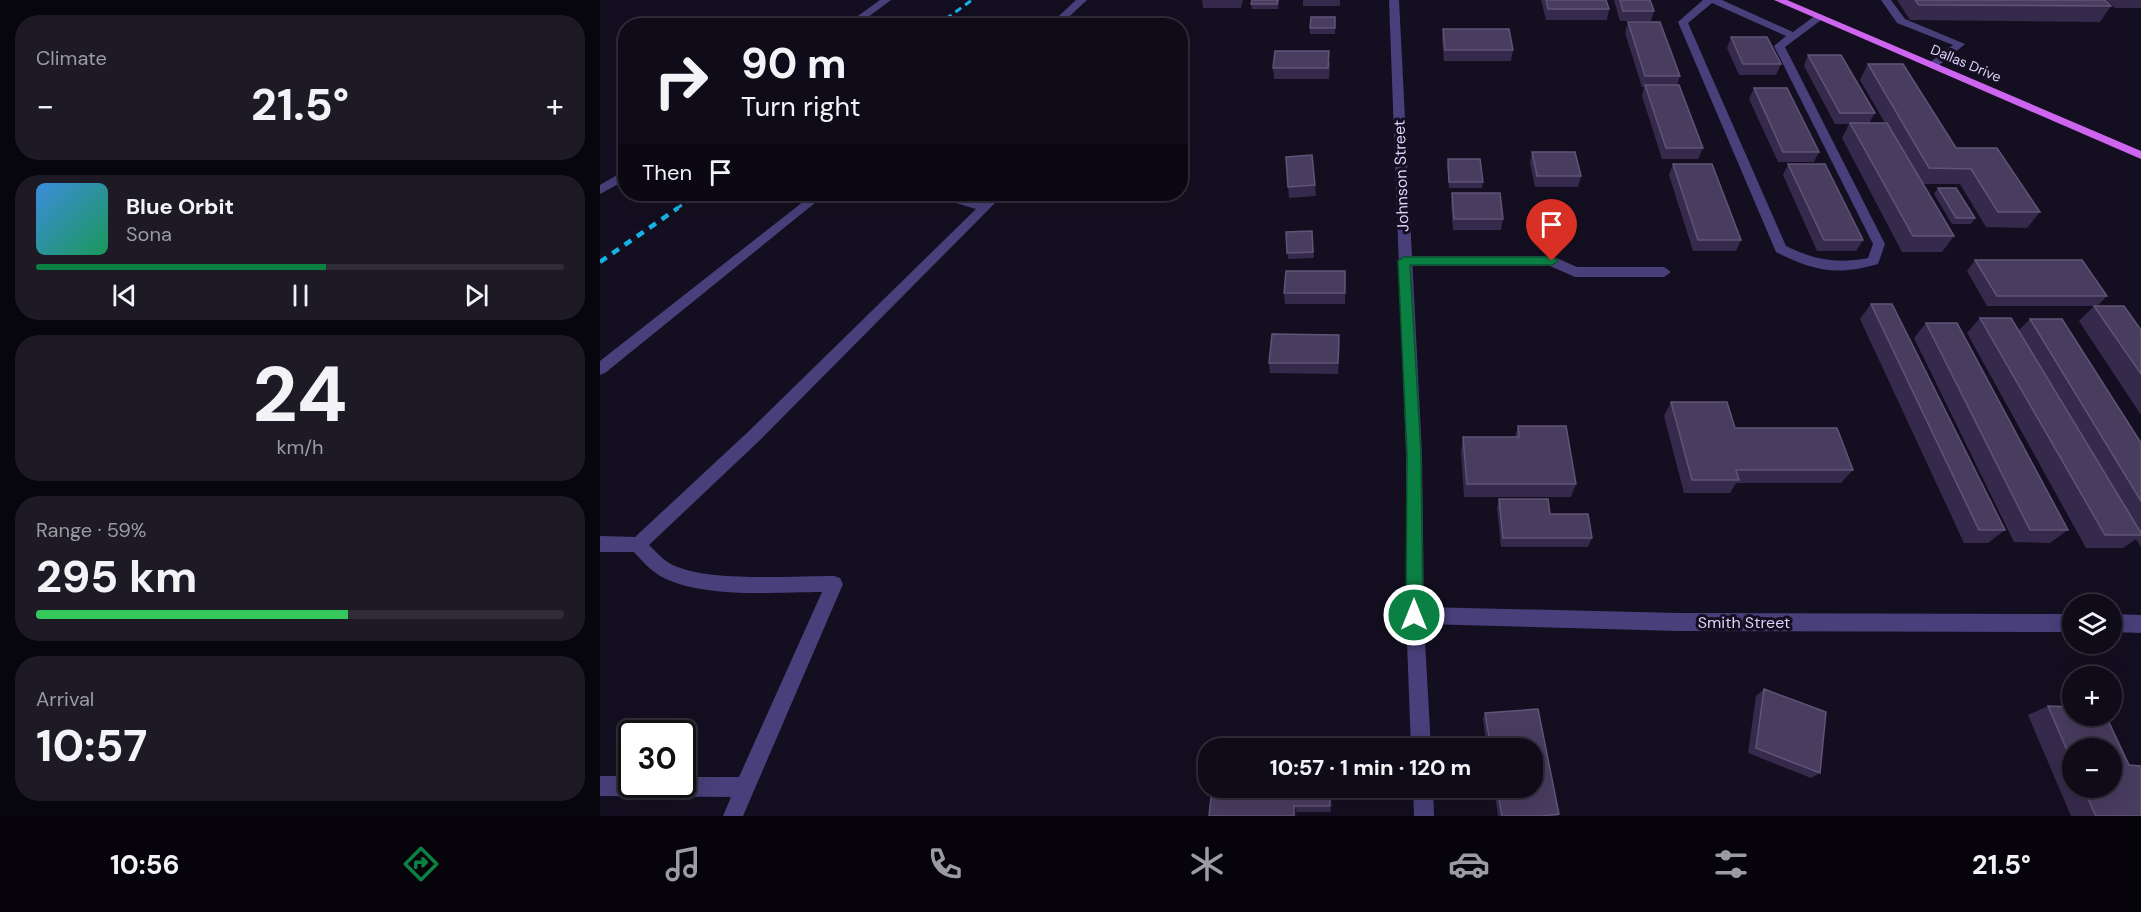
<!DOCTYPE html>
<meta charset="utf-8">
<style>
:root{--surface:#0f0b18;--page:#1d1925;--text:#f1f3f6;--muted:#9b9ba2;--line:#2f2b37;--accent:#0b8043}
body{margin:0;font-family:"DM Sans",sans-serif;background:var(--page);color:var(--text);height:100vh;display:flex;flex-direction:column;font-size:22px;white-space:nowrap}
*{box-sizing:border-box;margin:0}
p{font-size:20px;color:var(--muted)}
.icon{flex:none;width:33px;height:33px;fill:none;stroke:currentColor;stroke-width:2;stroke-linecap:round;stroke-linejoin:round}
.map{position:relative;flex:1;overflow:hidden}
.sheet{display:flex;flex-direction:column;gap:15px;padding:15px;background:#08060d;width:600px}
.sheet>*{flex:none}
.hud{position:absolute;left:18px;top:18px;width:570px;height:183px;border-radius:24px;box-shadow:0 6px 24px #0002,0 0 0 2px var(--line);background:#0f0b18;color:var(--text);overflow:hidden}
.tools{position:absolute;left:1462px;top:594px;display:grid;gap:12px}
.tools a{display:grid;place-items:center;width:60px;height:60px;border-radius:50%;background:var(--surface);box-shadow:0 6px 24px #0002,0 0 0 2px var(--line);font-size:30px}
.speed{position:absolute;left:18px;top:720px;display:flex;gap:12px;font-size:30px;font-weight:700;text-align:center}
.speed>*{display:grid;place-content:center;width:78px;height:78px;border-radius:50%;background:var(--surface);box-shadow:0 6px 24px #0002,0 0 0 2px var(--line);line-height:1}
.speed .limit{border:3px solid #111;border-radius:9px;background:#fff;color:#111}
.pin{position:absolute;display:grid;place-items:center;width:51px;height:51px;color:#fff;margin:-62px -26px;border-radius:50% 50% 50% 0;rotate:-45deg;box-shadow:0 0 6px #0007}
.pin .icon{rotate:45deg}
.me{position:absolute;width:66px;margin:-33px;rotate:0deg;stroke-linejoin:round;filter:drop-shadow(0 0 4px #0008)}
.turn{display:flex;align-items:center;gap:21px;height:126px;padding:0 24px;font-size:27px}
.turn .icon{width:78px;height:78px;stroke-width:2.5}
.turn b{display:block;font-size:42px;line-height:51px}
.then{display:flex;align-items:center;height:57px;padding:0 24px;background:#0003;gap:12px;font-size:22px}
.big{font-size:45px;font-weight:700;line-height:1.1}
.sheet .card{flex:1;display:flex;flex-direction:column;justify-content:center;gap:9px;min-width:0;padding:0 21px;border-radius:24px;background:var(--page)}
.sheet .dial{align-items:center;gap:0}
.dial b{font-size:78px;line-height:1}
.song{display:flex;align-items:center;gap:18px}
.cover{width:72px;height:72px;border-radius:9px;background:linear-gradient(135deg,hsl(210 70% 55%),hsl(150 70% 35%))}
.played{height:6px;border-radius:3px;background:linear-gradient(90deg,var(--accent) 55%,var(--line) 55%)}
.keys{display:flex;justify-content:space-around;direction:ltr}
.heat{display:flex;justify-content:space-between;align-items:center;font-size:33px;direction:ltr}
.charge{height:9px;border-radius:4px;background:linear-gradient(90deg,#34c759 59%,var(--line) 0)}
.trip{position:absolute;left:598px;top:738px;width:345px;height:60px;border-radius:24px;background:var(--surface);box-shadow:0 6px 24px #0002,0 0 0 2px var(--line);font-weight:700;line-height:60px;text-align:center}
.menu{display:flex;height:96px;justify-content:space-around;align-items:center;background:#06040a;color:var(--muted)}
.menu .icon{width:42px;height:42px}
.menu .on{color:var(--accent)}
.menu b{font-size:27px;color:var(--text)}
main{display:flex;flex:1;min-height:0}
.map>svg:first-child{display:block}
</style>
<main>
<section class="sheet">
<div class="card"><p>Climate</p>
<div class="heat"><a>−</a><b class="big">21.5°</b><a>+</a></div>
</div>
<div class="card">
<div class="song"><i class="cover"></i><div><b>Blue Orbit</b><p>Sona</p></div></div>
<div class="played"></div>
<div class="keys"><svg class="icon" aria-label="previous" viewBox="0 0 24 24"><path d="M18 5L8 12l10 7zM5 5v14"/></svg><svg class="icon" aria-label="pause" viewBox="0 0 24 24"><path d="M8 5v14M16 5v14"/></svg><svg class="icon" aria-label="next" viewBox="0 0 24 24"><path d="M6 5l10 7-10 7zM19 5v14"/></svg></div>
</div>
<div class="card dial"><b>24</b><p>km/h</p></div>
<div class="card"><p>Range · 59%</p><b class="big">295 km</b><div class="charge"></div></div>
<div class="card"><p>Arrival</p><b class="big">10:57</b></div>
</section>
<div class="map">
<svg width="1541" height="816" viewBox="0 0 1541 816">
<rect width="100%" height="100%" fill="#140f20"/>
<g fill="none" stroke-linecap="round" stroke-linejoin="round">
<path fill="#493f7a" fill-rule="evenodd" d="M 476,0 L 487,0 L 459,26 L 448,26 Z
M 1103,0 L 1122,0 L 1193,32 L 1216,15 L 1225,17 L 1185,47 L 1285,244 L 1278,264 C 1237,276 1213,271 1176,252 L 1078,22 ZM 1112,3 L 1186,36 L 1174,46 L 1273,244 L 1268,258 C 1236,264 1215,260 1186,246 L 1088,23 Z
M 1281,0 L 1291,0 L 1305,19 L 1365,44 L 1337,67 L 1329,67 L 1329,63 L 1353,45 L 1297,23 Z
M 213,194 L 226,194 L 5,373 L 0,375 L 0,361 Z
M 333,194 L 351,194 L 382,202 L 391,194 L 404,194 L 159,441 L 49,545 C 57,553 65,562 75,566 C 111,582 193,576 234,576 L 240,578 L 243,584 L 143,816 L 123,816 L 131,797 L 0,796 L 0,776 L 32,776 L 32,784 L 82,784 L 82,777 L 139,777 L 222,592 C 174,592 105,599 62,577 C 51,571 42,561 34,552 L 0,552 L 0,536 L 35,537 L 149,431 L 376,209 L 335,197 Z
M 804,256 L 952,256 L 977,267 L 1064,267 L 1071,272 L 1064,277 L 975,277 L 950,266 L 804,266 L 797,261 Z"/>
<path fill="#493f7a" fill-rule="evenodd" d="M 280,0 L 291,0 L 256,26 L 244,26 Z
M 789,0 L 799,0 L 822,454 L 824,607 L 1079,613 L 1473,614 L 1473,632 L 1079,631 L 824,624 L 831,748 L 811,748 L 806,615 L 806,454 Z
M 26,170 L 26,180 L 0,194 L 0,185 Z
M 1512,614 L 1541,615 L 1541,633 L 1512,632 Z
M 813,788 L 833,788 L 834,816 L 814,816 Z"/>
<path fill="#ce65ef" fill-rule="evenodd" d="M 1174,0 L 1187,0 L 1541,151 L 1541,159 Z"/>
<path stroke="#17b4e3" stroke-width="3" stroke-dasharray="7 5" stroke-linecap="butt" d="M 336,26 L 372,0
M 76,209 L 98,194"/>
<path stroke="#17b4e3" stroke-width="4.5" stroke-dasharray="8 7" stroke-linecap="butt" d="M 0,262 L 78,208"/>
</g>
<path fill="#362a4c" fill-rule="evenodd" d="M 602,0 L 643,0 L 641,8 L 603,8 Z
M 679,0 L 678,9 L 652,9 L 651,4 Z
M 703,0 L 740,0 L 740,6 L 703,6 Z
M 941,0 L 1006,0 L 1009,9 L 1007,20 L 946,20 Z
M 1014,0 L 1050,0 L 1054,11 L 1051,21 L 1020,21 Z
M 1297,0 L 1505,0 L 1511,6 L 1500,22 L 1310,20 Z
M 1507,0 L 1541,0 L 1541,8 L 1515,8 Z
M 735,17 L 735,34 L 710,34 L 710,28 Z
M 1028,22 L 1080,76 L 1077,85 L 1103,148 L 1098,159 L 1062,159 L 1042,96 L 1044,87 L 1042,87 L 1025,33 Z
M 843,29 L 913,50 L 911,61 L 844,61 L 842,39 Z
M 1131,37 L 1181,64 L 1176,75 L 1139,75 L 1127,48 Z
M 1208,55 L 1275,113 L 1269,123 L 1285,123 L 1260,80 L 1268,64 L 1356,148 L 1440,212 L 1427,228 L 1386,227 L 1360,184 L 1323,184 L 1354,236 L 1342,252 L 1302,252 L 1242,138 L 1249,124 L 1235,124 L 1204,66 Z
M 730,62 L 729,79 L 674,79 L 673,68 Z
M 1154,88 L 1219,152 L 1214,162 L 1178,162 L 1149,99 Z
M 932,152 L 981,176 L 978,187 L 935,187 L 930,163 Z
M 686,157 L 715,185 L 716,196 L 689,198 Z
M 848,159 L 883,182 L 882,188 L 849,188 L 847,165 Z
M 1073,164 L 1141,240 L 1136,251 L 1093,251 L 1069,175 Z
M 1188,164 L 1263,240 L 1256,251 L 1217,251 L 1183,175 Z
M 1338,188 L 1375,218 L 1371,224 L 1352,224 L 1334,194 Z
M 852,193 L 903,219 L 901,230 L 853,230 L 851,204 Z
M 712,231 L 714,258 L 688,259 L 686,232 Z
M 1375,260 L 1507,296 L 1497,306 L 1387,306 L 1367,271 Z
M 745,271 L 745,304 L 685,304 L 684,293 Z
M 1271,304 L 1405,530 L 1388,543 L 1364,543 L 1260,319 Z
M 1494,306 L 1541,330 L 1541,415 L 1479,321 Z
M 1380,318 L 1419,330 L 1430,319 L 1541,443 L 1541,547 L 1536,539 L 1523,548 L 1486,548 L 1367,333 Z
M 1326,323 L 1468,530 L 1450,543 L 1414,542 L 1314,338 Z
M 740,345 L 738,374 L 670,373 L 669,363 Z
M 1071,402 L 1135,428 L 1253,470 L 1241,483 L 1136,483 L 1130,493 L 1084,493 L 1064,416 Z
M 918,426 L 976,484 L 971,497 L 864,497 L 861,451 L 863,437 L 915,437 Z
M 899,499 L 950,514 L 992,538 L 988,547 L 901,547 L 897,508 Z
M 1164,689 L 1220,773 L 1211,778 L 1148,753 L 1156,696 Z
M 1448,706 L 1529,765 L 1541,816 L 1471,816 L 1428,715 ZM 1473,748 L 1512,788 L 1473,788 Z
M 938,709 L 959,814 L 958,816 L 898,816 L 894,788 L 933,788 L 933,748 L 887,748 L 883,719 L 885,713 Z
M 612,788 L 732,788 L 731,812 L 697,812 L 697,816 L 609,816 Z"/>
<path fill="#211733" d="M 739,335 L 740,345 L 738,374 L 738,363 Z
M 730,788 L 732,788 L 731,812 L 730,806 Z
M 694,806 L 697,812 L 697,816 L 694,816 Z"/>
<path fill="#483c5f" stroke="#5f5477" stroke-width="1.5" d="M 652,0 L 678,0 L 677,4 L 651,4 Z
M 946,0 L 1006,0 L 1009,9 L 948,9 Z
M 1020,0 L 1050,0 L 1054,11 L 1023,11 Z
M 1315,0 L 1505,0 L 1511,6 L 1319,5 Z
M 711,17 L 735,17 L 735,28 L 710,28 Z
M 1028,22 L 1060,22 L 1080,76 L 1045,76 Z
M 843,29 L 909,29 L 913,50 L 845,50 Z
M 1131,37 L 1167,37 L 1181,64 L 1143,64 Z
M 675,51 L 729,51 L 728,68 L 673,68 Z
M 1208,55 L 1241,55 L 1275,113 L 1240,113 Z
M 1268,64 L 1303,64 L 1356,148 L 1397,148 L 1440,212 L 1398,212 L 1371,169 L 1329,168 Z
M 1045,85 L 1079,85 L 1103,148 L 1066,148 Z
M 1154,88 L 1187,88 L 1219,152 L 1183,152 Z
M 1250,123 L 1287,123 L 1354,236 L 1313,236 Z
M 932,152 L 975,152 L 981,176 L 937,176 Z
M 712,155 L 715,185 L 688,187 L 686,157 Z
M 848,159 L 880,159 L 883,182 L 849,182 Z
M 1073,164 L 1112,164 L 1141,240 L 1098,240 Z
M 1188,164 L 1225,164 L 1263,240 L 1224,240 Z
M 1338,188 L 1356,188 L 1375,218 L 1356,218 Z
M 852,193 L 900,193 L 903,219 L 854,219 Z
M 712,231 L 713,252 L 687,253 L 686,232 Z
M 1375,260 L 1482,260 L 1507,296 L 1397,296 Z
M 686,271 L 745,271 L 745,293 L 684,293 Z
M 1271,304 L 1292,304 L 1405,530 L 1379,530 Z
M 1494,306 L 1524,306 L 1541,330 L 1541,374 Z
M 1380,318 L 1411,318 L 1541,533 L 1541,535 L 1505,535 Z
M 1430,319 L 1462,319 L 1541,443 L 1541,501 Z
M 1326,323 L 1357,323 L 1468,530 L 1430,530 Z
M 672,334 L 739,335 L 738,363 L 669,363 Z
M 1071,402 L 1127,402 L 1135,428 L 1237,428 L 1253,470 L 1136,470 L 1139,480 L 1092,480 Z
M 918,426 L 966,426 L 976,484 L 867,484 L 863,437 L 919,437 Z
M 899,499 L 948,499 L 950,514 L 988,514 L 992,538 L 903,538 Z
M 1164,689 L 1226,712 L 1220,773 L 1156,748 Z
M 1448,706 L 1473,707 L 1473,716 L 1506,716 L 1529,765 L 1541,766 L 1541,816 L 1496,816 L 1483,788 L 1512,788 L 1512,748 L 1473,748 L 1473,764 Z
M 938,709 L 959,814 L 942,816 L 902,816 L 897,788 L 933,788 L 933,748 L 891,748 L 885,713 Z
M 612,788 L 730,788 L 730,806 L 694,806 L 694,816 L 609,816 Z"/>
<path fill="#0b8043" stroke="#07532c" stroke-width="1.5" d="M 804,257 L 952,257 L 958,261 L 952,265 L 810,265 L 821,454 L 823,615 L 820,621 L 814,623 L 809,621 L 806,615 L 807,454 L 798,261 Z"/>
<g text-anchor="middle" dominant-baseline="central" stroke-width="6" stroke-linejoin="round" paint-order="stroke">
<g font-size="14" fill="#ddd3fb" stroke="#140f20">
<text transform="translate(1366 63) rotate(23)">Dallas Drive</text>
</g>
<g font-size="16" fill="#ddd3fb" stroke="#140f20">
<text transform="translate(801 176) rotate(-92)">Johnson Street</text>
<text x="1144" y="622">Smith Street</text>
</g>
</g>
</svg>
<div class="tools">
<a><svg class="icon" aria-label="layers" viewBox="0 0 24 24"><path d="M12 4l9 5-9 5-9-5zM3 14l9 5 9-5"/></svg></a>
<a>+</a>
<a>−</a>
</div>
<div class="speed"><div class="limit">30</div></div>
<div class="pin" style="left:952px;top:261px;background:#d93025"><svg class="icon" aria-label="arrive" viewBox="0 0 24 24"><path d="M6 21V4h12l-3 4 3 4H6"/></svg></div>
<svg class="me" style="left:814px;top:615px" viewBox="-20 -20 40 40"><circle r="17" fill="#0b8043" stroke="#fff" stroke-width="3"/><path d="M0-11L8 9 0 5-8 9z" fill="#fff"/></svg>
<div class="trip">10:57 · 1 min · 120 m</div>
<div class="hud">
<div class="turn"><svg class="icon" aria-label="right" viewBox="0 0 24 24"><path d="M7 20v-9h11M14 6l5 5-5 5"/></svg><div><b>90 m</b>Turn right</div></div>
<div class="then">Then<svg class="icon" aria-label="arrive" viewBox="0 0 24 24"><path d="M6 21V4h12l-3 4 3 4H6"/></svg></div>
</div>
</div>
</main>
<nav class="menu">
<b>10:56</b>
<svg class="icon on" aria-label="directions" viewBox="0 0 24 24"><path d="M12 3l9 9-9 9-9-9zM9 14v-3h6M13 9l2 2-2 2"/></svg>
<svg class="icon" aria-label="music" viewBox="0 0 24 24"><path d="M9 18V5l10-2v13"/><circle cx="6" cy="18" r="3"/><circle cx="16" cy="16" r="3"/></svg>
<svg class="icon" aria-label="phone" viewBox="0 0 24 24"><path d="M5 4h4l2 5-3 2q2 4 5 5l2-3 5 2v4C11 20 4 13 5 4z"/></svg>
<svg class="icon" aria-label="climate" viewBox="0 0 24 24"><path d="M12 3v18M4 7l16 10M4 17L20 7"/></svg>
<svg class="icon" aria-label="car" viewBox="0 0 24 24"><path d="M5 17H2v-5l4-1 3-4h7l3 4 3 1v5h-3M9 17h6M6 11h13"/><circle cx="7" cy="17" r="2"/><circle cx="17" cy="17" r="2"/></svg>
<svg class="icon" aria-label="filters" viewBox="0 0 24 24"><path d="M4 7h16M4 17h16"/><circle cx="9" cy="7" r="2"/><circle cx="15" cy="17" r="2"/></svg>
<b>21.5°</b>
</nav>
